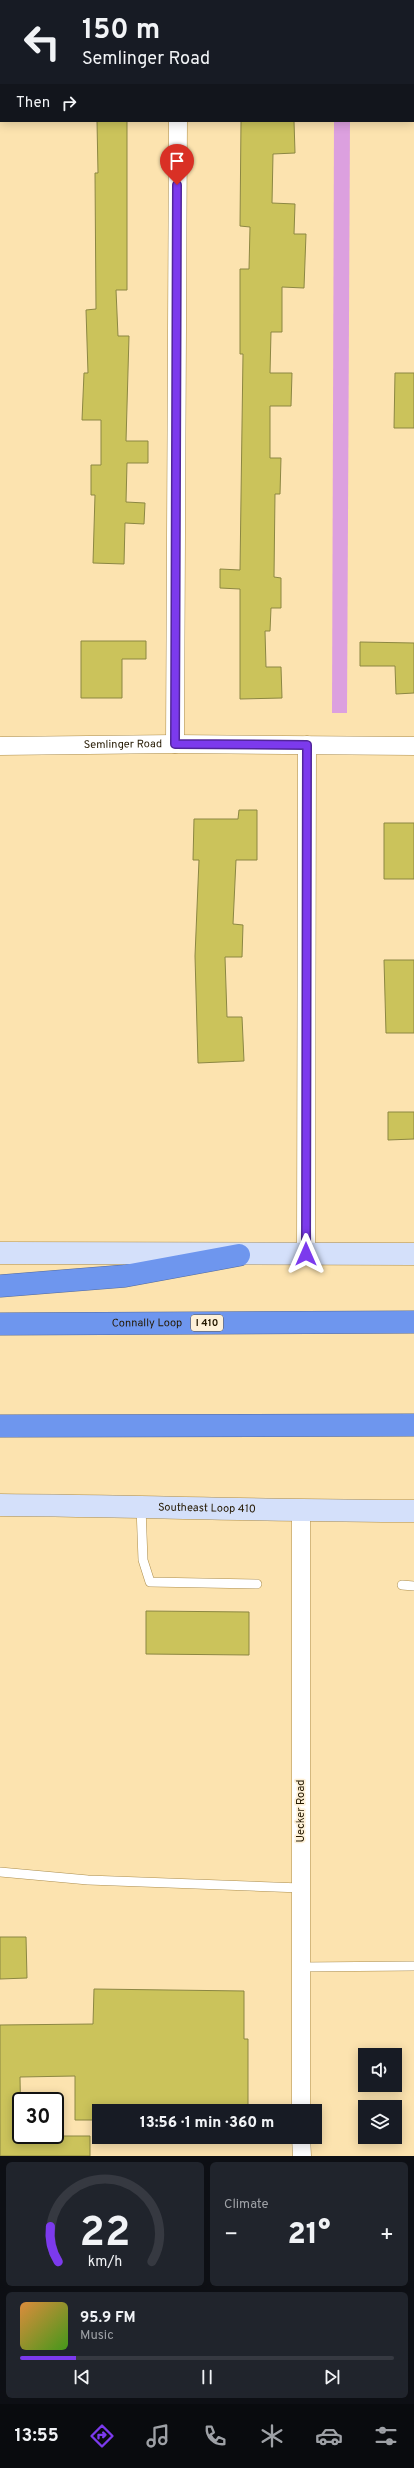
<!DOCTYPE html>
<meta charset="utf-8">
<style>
:root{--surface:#171b24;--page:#20242c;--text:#f1f3f6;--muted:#9ea1a6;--line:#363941;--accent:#7c3aed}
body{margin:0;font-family:Overpass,sans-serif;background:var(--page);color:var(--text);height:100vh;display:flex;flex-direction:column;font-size:15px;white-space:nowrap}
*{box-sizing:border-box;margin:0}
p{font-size:13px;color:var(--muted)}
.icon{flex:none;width:22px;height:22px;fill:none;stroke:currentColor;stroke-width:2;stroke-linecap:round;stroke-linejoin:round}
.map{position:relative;height:2156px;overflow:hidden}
.side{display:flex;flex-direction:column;gap:6px;padding:6px;background:#0d0f14;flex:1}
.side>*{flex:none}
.hud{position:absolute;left:0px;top:0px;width:414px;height:122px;box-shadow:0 2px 10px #0003;background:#171b24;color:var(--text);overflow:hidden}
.buttons{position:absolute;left:358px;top:2048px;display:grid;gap:8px}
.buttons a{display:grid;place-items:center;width:44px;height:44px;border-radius:0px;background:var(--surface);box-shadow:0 2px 10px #0003;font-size:20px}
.speed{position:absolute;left:12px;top:2092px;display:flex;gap:8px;font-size:20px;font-weight:700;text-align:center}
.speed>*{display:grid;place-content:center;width:52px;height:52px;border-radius:50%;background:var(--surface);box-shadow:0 2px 10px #0003;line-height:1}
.speed .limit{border:2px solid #111;border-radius:6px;background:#fff;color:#111}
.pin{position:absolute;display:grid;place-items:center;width:34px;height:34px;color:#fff;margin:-41px -17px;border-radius:50% 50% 50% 0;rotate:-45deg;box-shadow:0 0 4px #0007}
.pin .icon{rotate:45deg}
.me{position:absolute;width:44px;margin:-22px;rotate:0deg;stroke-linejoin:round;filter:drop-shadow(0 0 3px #0008)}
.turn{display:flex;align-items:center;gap:14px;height:84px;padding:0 16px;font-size:18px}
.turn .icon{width:52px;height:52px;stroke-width:2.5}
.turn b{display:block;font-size:28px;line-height:34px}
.then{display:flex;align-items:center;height:38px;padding:0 16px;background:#0003;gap:8px;font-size:15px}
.big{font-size:30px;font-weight:800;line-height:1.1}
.side .widget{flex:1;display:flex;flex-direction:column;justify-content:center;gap:6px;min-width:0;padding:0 14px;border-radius:6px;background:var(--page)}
.side .dial{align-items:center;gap:0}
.dial svg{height:104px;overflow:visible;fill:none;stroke:var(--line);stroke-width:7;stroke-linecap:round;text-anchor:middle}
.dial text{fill:var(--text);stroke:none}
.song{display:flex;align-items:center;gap:12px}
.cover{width:48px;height:48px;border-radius:6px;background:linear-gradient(135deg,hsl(30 70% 55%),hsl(100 70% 35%))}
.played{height:4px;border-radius:2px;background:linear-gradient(90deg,var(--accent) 15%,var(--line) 15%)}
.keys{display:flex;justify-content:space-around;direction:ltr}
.heat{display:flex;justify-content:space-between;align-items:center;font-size:22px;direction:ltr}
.side .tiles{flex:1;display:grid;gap:6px;grid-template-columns:1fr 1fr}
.widget:last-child{grid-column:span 2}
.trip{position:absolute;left:92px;top:2104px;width:230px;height:40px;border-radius:0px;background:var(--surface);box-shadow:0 2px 10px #0003;font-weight:800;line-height:40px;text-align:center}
.dock{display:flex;height:64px;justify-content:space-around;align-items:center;background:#090b0e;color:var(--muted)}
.dock .icon{width:28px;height:28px}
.dock .current{color:var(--accent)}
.dock b{font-size:18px;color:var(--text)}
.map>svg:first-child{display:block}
</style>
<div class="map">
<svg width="414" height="2156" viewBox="0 0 414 2156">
<rect width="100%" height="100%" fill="#fce3af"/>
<path fill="#dca0df" d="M 334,121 L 350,121 L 347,713 L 332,713 Z"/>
<path fill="#cbc35b" stroke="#8c8743" d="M 97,121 L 127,121 L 127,290 L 116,290 L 118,336 L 129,336 L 126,441 L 148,441 L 148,463 L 127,463 L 126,502 L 145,503 L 144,524 L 125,523 L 124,564 L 93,563 L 95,495 L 91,495 L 91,465 L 101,465 L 101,420 L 82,420 L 84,373 L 88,373 L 86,310 L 96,309 L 95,173 L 98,173 Z
M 241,121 L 294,121 L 295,153 L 273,154 L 272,203 L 295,204 L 294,234 L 306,234 L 304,288 L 282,287 L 282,332 L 271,332 L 270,373 L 292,373 L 291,406 L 270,406 L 270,458 L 281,458 L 280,494 L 275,494 L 274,577 L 281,578 L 281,608 L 271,608 L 270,631 L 265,631 L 266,667 L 281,667 L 282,698 L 240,699 L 240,589 L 220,588 L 220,569 L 240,570 L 243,354 L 240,354 L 240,269 L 249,269 L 250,227 L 240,226 Z
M 395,373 L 414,373 L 414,428 L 394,428 Z
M 81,641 L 146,641 L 146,659 L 122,659 L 122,698 L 81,698 Z
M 360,642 L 414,643 L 414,693 L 396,694 L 395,666 L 360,666 Z
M 239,810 L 257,810 L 257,860 L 236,860 L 233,924 L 243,925 L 242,957 L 225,957 L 227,1017 L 242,1017 L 244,1061 L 198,1063 L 195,956 L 199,860 L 193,860 L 194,819 L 238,819 Z
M 384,823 L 414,823 L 414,879 L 384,879 Z
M 384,960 L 414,960 L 414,1033 L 386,1033 Z
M 388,1112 L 414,1112 L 414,1139 L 388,1140 Z
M 146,1611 L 249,1612 L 249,1655 L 146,1654 Z
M 0,1937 L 26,1937 L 27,1978 L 0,1979 Z
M 94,1989 L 244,1991 L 244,2039 L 248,2039 L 248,2111 L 99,2111 L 99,2120 L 75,2120 L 75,2076 L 20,2077 L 21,2136 L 90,2136 L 90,2156 L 0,2156 L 0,2025 L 93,2024 Z"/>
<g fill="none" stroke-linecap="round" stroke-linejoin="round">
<defs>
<path id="service" d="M 141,1507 L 143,1560 L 150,1582 L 257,1584
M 402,1585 L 414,1586
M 0,1872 L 88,1880 L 301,1888
M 301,1967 L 414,1966"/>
<g id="minor">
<path d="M 178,1 L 178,0"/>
<path d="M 175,744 L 178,121"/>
<path id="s1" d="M 0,746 L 175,744 L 414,746"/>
<path d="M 306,1254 L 307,745"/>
<path d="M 301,2111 L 301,1511"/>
<path d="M 301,2137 L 302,2156"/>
</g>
<g id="secondary">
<path d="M 0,1253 L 414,1254"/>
<path id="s2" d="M 0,1505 C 138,1506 276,1511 414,1511"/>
</g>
<g id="motorway">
<path d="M 0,1286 L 125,1276 L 239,1255"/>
<path id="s3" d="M 0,1324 L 414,1322"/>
<path d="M 0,1426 L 414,1425"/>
</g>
</defs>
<use href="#service" stroke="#ac8e4e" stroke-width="10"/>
<use href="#minor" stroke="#ac8e4e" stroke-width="19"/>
<use href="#secondary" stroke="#ac8e4e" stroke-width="23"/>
<use href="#motorway" stroke="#546a9b" stroke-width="23"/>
<use href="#service" stroke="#fff" stroke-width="9"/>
<use href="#minor" stroke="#fff" stroke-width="18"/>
<use href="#secondary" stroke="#d4e0fa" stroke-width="22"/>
<use href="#motorway" stroke="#6e96ee" stroke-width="22"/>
</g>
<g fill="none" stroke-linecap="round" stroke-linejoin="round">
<defs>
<path id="route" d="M 177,185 L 175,744 L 307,745 L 306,1254"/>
</defs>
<use href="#route" stroke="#51269a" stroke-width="10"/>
<use href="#route" stroke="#7c3aed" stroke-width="7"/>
</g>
<g text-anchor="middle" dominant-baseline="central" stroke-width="3.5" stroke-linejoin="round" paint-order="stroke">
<rect fill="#fef1d8" stroke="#655941" stroke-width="1" x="191" y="1315" width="32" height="16" rx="3"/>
<g font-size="10" font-weight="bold" fill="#241800">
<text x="207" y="1323">I 410</text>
</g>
<g font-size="11" fill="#241800" stroke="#fef1d8">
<text stroke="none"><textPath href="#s1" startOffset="123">Semlinger Road</textPath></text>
<text stroke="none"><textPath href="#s3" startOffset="147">Connally Loop</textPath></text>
<text stroke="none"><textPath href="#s2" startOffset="207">Southeast Loop 410</textPath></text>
<text transform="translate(301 1811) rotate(-90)">Uecker Road</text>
</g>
</g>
</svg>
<div class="buttons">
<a><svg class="icon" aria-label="sound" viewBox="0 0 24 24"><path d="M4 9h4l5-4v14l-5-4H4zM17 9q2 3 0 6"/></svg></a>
<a><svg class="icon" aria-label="layers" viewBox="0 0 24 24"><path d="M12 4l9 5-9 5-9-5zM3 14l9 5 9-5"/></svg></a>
</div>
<div class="speed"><div class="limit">30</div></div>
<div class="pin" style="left:177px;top:185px;background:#d93025"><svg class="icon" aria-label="arrive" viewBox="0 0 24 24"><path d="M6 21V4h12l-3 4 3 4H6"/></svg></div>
<svg class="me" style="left:306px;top:1254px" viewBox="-20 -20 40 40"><path d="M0-17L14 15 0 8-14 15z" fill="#7c3aed" stroke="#fff" stroke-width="4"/></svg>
<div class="trip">13:56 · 1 min · 360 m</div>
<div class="hud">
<div class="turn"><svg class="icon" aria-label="left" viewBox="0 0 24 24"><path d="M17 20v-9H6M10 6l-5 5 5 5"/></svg><div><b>150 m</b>Semlinger Road</div></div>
<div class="then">Then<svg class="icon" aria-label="right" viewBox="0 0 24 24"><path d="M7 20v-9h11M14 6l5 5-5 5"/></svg></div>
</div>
</div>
<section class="side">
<div class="tiles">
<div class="widget dial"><svg viewBox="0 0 100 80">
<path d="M14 69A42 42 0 1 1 86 69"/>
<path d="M14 69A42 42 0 0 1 8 42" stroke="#7c3aed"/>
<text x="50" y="56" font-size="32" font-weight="700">22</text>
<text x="50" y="72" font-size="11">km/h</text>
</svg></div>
<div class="widget"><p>Climate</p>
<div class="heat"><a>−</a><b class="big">21°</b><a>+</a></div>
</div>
<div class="widget">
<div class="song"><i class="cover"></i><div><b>95.9 FM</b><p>Music</p></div></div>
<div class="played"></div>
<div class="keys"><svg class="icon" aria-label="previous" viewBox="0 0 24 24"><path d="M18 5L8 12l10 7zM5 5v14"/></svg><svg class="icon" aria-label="pause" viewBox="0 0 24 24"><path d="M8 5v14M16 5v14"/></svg><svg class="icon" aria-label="next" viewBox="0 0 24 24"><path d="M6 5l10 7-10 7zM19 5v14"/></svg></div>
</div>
</div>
</section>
<nav class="dock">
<b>13:55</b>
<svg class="icon current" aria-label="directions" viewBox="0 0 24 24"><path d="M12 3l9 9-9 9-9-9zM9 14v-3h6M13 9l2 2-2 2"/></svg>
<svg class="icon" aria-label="music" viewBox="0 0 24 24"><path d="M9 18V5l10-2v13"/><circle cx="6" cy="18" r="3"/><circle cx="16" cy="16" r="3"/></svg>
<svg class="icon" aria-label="phone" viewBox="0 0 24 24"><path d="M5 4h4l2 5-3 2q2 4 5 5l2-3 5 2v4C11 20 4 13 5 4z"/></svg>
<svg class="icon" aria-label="climate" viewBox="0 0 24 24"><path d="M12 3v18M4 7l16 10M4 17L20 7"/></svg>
<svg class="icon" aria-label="car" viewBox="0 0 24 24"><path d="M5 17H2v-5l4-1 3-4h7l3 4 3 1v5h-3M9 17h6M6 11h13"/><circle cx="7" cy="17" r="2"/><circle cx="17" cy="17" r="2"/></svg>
<svg class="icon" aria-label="filters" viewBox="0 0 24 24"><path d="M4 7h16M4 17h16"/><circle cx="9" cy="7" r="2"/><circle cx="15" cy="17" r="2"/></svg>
</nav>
